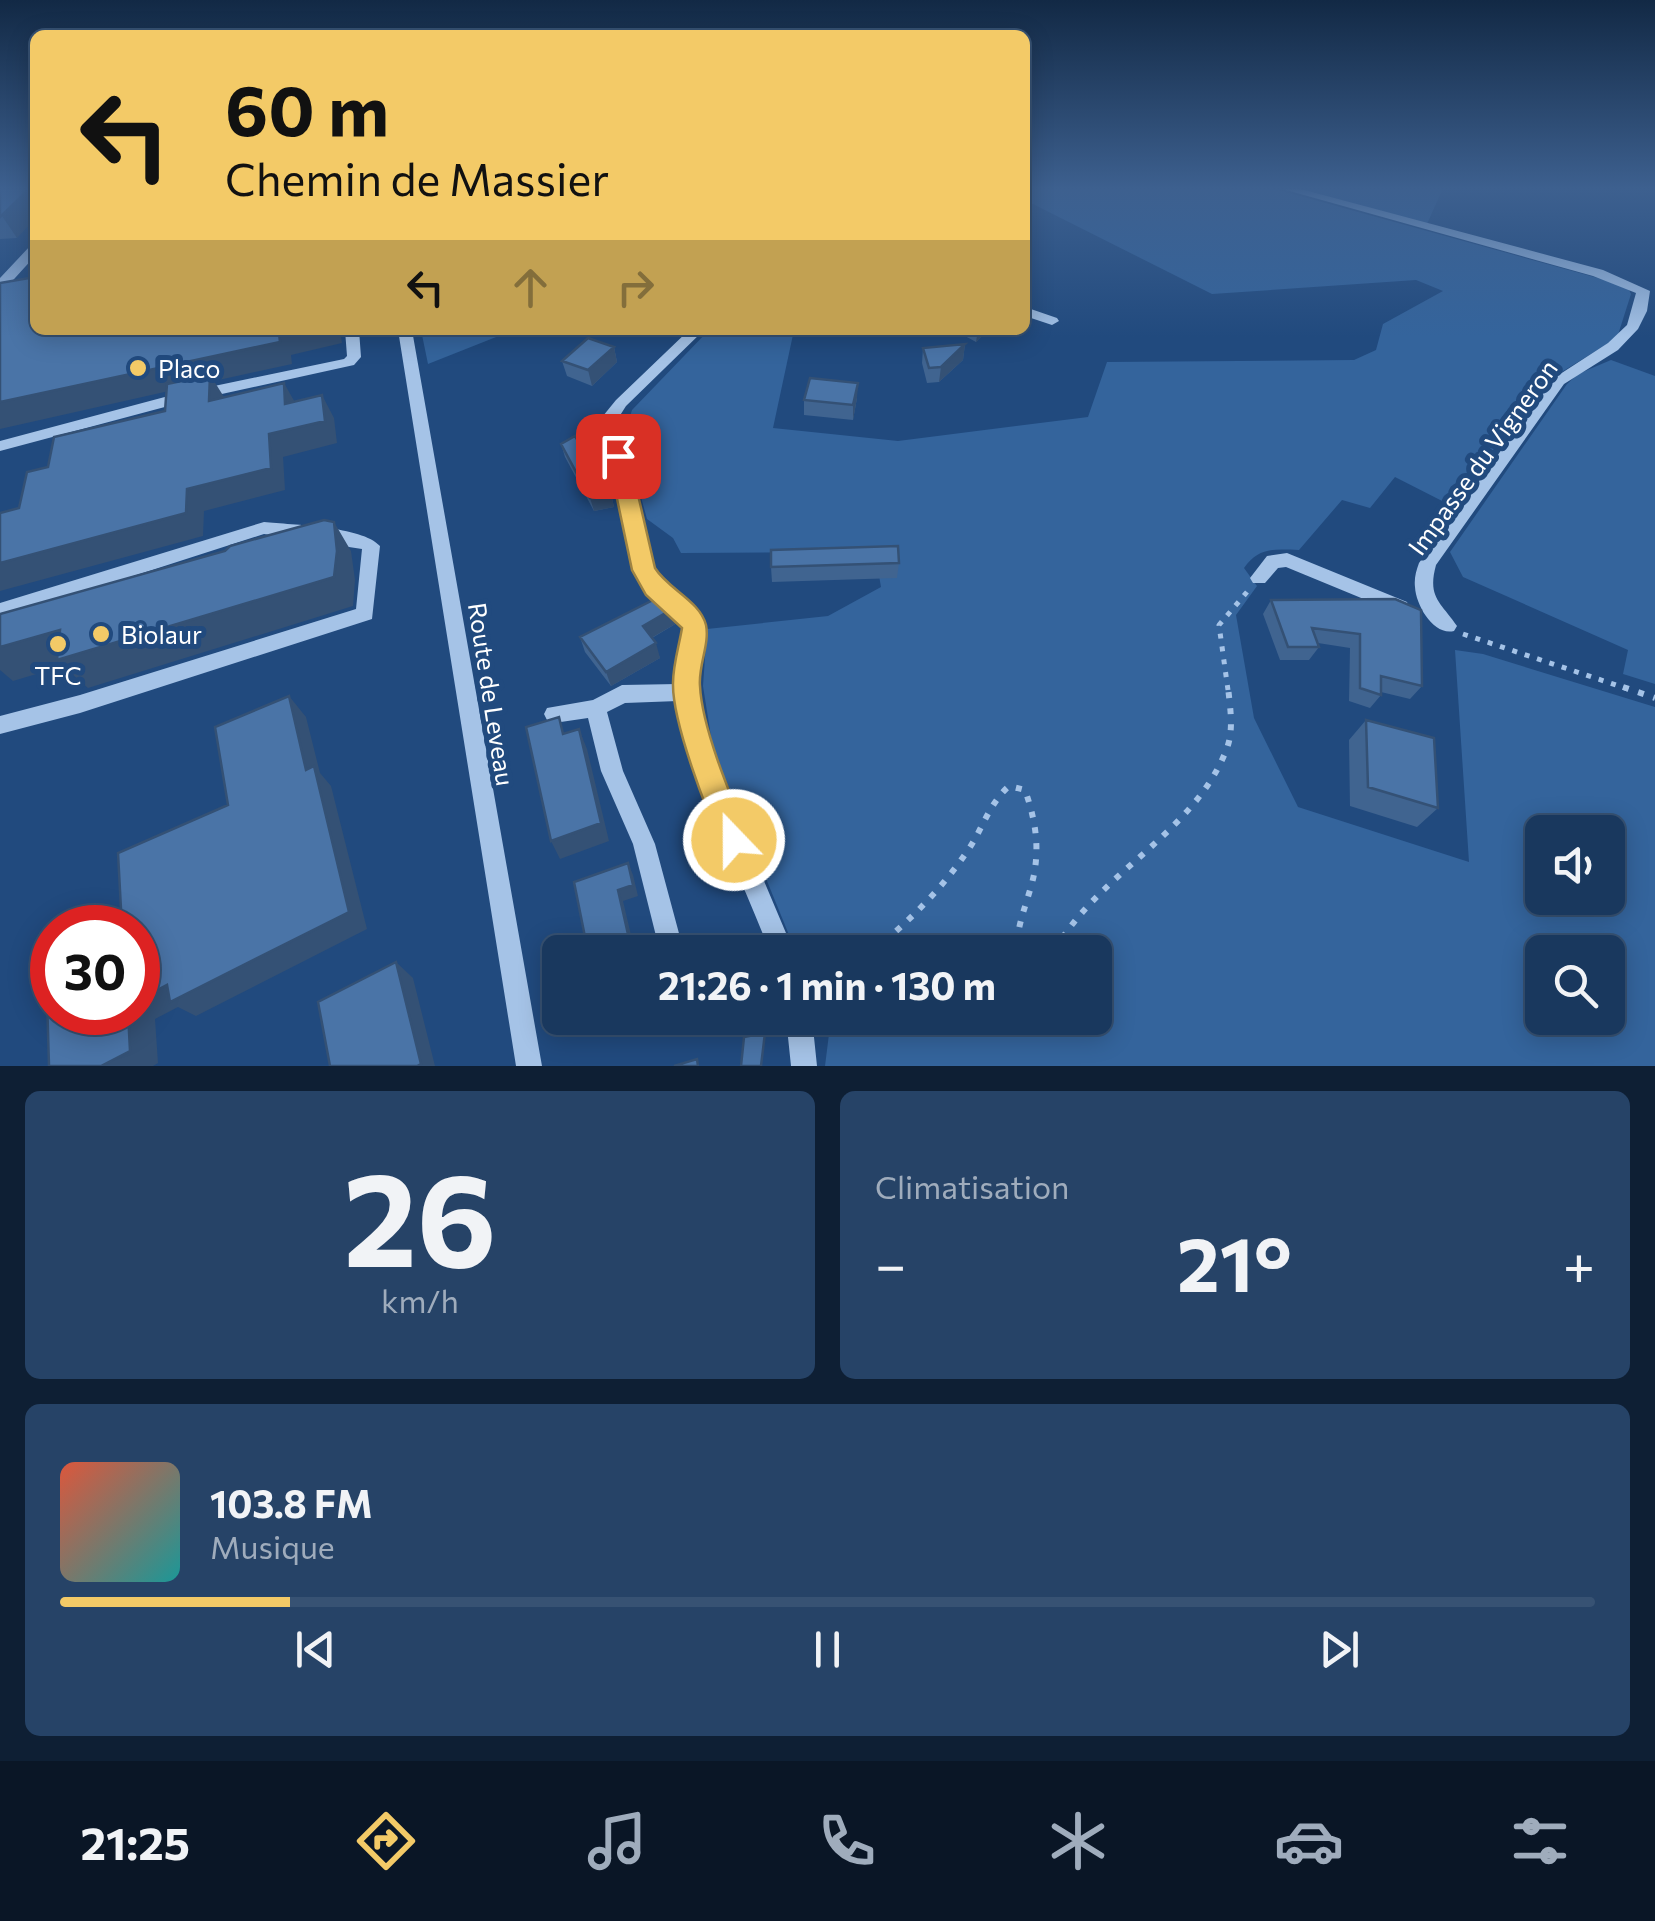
<!DOCTYPE html>
<html lang="fr">
<meta charset="utf-8">
<style>
:root{--surface:#19385e;--page:#264367;--text:#f1f3f6;--muted:#9facbc;--line:#375273;--accent:#f3ca67}
body{margin:0;font-family:Commissioner,sans-serif;background:var(--page);color:var(--text);height:100vh;display:flex;flex-direction:column;font-size:38px;white-space:nowrap}
*{box-sizing:border-box;margin:0}
p{font-size:32px;color:var(--muted)}
.icon{flex:none;width:55px;height:55px;fill:none;stroke:currentColor;stroke-width:2;stroke-linecap:round;stroke-linejoin:round}
.map{position:relative;height:1066px;overflow:hidden}
.details{display:flex;flex-direction:column;gap:25px;padding:25px;background:#0e1f34;flex:1}
.details>*{flex:none}
.banner{position:absolute;left:30px;top:30px;width:1000px;height:305px;border-radius:15px;box-shadow:0 5px 25px #0003,0 0 0 2px var(--line);background:#f3ca67;color:#111;overflow:hidden}
.tools{position:absolute;left:1525px;top:815px;display:grid;gap:20px}
.tools a{display:grid;place-items:center;width:100px;height:100px;border-radius:15px;background:var(--surface);box-shadow:0 5px 25px #0003,0 0 0 2px var(--line);font-size:50px}
.speed{position:absolute;left:30px;top:905px;display:flex;gap:20px;font-size:50px;font-weight:700;text-align:center}
.speed>*{display:grid;place-content:center;width:130px;height:130px;border-radius:50%;background:var(--surface);box-shadow:0 5px 25px #0003,0 0 0 2px var(--line);line-height:1}
.speed .limit{border:15px solid #d22;background:#fff;color:#111}
.pin{position:absolute;display:grid;place-items:center;width:85px;height:85px;color:#fff;margin:-42px;border-radius:20px;box-shadow:0 5px 15px #0006}
.me{position:absolute;width:110px;margin:-55px;rotate:338deg;stroke-linejoin:round;filter:drop-shadow(0 0 8px #0008)}
.turn{display:flex;align-items:center;gap:35px;height:210px;padding:0 30px;font-size:45px}
.turn .icon{width:130px;height:130px;stroke-width:2.5}
.turn b{display:block;font-size:70px;line-height:85px}
.lanes{display:flex;align-items:center;height:95px;padding:0 30px;background:#0003;justify-content:center;gap:50px;direction:ltr}
.lanes .off{opacity:.35}
.big{font-size:75px;font-weight:700;line-height:1.1}
.details .widget{flex:1;display:flex;flex-direction:column;justify-content:center;gap:15px;min-width:0;padding:0 35px;border-radius:15px;background:var(--page)}
.details .dial{align-items:center;gap:0}
.dial b{font-size:130px;line-height:1}
.song{display:flex;align-items:center;gap:30px}
.cover{width:120px;height:120px;border-radius:15px;background:linear-gradient(135deg,hsl(10 70% 55%),hsl(180 70% 35%))}
.played{height:10px;border-radius:5px;background:linear-gradient(90deg,var(--accent) 15%,var(--line) 15%)}
.keys{display:flex;justify-content:space-around;direction:ltr}
.heat{display:flex;justify-content:space-between;align-items:center;font-size:55px;direction:ltr}
.details .tiles{flex:1;display:grid;gap:25px;grid-template-columns:1fr 1fr}
.widget:last-child{grid-column:span 2}
.trip{position:absolute;left:542px;top:935px;width:570px;height:100px;border-radius:15px;background:var(--surface);box-shadow:0 5px 25px #0003,0 0 0 2px var(--line);font-weight:700;line-height:100px;text-align:center}
.tabs{display:flex;height:160px;justify-content:space-around;align-items:center;background:#0a1626;color:var(--muted)}
.tabs .icon{width:70px;height:70px}
.tabs .selected{color:var(--accent)}
.tabs b{font-size:45px;color:var(--text)}
.map>svg:first-child{display:block}
</style>
<div class="map">
<svg width="1655" height="1066" viewBox="0 0 1655 1066">
<rect width="100%" height="100%" fill="#214a7e"/>
<path fill="#34649c" fill-rule="evenodd" d="M 1025,188 L 1271,188 L 1627,286 L 1631,294 L 1617,338 L 1547,381 L 1450,505 L 1395,477 L 1370,508 L 1342,500 L 1299,550 C 1274,549 1259,547 1244,568 L 1257,586 L 1236,615 L 1254,718 L 1298,807 L 1469,862 L 1455,650 L 1483,654 L 1655,707 L 1655,1066 L 825,1066 L 831,1018 L 1095,1018 L 1095,952 L 900,952 L 906,939 L 862,952 L 796,952 L 713,749 L 703,686 L 707,629 L 828,616 L 881,587 L 875,552 L 681,553 L 673,538 L 647,519 L 624,436 L 632,410 L 709,330 L 794,330 L 773,428 L 898,441 L 1088,417 L 1107,362 L 1354,360 L 1376,350 L 1383,324 L 1443,291 L 1416,280 L 1212,294 L 1025,200 ZM 1542,832 L 1608,832 L 1608,898 L 1542,898 ZM 1542,952 L 1608,952 L 1608,1018 L 1542,1018 Z
M 1298,188 L 1443,188 L 1427,224 Z
M 421,330 L 514,330 L 428,364 Z
M 1611,360 L 1655,376 L 1655,684 L 1623,674 L 1628,650 L 1463,577 L 1450,552 L 1567,384 L 1578,374 Z"/>
<g fill="none" stroke-linecap="round" stroke-linejoin="round">
<path stroke="#a5c3e7" stroke-width="5" stroke-dasharray="5 8" stroke-linecap="butt" d="M 1463,634 L 1631,690
M 1228,690 L 1219,625 L 1247,592"/>
<path stroke="#a5c3e7" stroke-width="6" stroke-dasharray="6 10" stroke-linecap="butt" d="M 1623,687 L 1655,698
M 872,952 C 907,923 940,891 966,853 C 982,831 988,805 1009,786 L 1025,790 C 1037,824 1041,855 1030,890 C 1024,911 1016,930 1017,952
M 1054,952 C 1097,873 1195,834 1227,748 C 1234,729 1230,707 1228,687"/>
<path fill="#a5c3e7" fill-rule="evenodd" d="M 1279,188 L 1297,188 L 1603,270 L 1650,291 L 1647,311 L 1638,329 L 1618,350 L 1564,384 L 1436,565 C 1427,598 1441,602 1457,626 L 1454,631 C 1434,636 1416,606 1415,587 C 1414,579 1416,571 1419,563 L 1554,378 L 1608,343 L 1627,325 L 1636,293 L 1593,276 Z
M 35,244 L 35,256 L 5,289 L 0,290 L 0,278 L 31,245 Z
M 1025,307 L 1057,318 L 1059,321 L 1052,325 L 1025,316 Z
M 345,330 L 359,330 L 361,357 L 354,365 L 176,404 L 0,451 L 0,441 L 176,394 L 344,359 L 347,356 Z
M 398,330 L 412,330 L 542,1066 L 516,1066 Z
M 689,330 L 704,330 L 626,406 L 619,417 L 619,425 L 652,568 L 692,607 L 703,625 L 697,693 L 706,735 L 729,798 L 794,952 L 770,952 C 738,869 696,789 678,701 L 625,703 L 607,712 L 623,771 L 655,844 L 684,952 L 660,952 L 633,844 L 601,771 L 588,718 L 554,723 L 547,720 L 544,714 L 547,708 L 593,700 L 622,685 L 678,684 L 684,625 L 648,589 L 634,570 L 603,416 L 616,400 Z
M 264,522 C 292,525 362,526 380,546 L 372,619 L 80,713 L 0,734 L 0,716 L 80,695 L 356,609 L 362,549 L 264,534 L 0,619 L 0,603 Z
M 1287,553 L 1407,602 L 1409,607 L 1407,612 L 1400,614 L 1286,567 L 1278,568 L 1265,583 L 1253,583 L 1250,578 L 1267,556 Z
M 786,1018 L 812,1018 L 817,1066 L 791,1066 Z"/>
</g>
<path fill="#406490" d="M 0,188 L 17,238 L 0,239 Z
M 954,330 L 988,330 L 976,342 Z
M 965,344 L 963,360 L 939,382 L 927,383 L 922,363 L 923,348 Z
M 614,347 L 617,362 L 592,386 L 567,376 L 562,361 Z
M 857,398 L 853,420 L 804,415 L 804,400 Z
M 561,444 L 611,494 L 614,507 L 594,511 L 565,457 Z
M 899,563 L 897,578 L 772,582 L 771,567 Z
M 1395,599 L 1422,686 L 1410,699 L 1381,692 L 1381,695 L 1370,708 L 1349,701 L 1350,648 L 1318,643 L 1319,647 L 1309,660 L 1280,660 L 1263,614 L 1271,600 Z
M 674,608 L 677,623 L 652,638 L 660,658 L 611,686 L 585,652 L 580,637 Z
M 1366,720 L 1438,808 L 1417,827 L 1350,806 L 1349,740 Z"/>
<path fill="#345175" d="M 30,188 L 35,188 L 35,219 L 17,238 L 2,216 Z
M 291,330 L 340,330 L 342,343 L 291,355 L 292,364 L 214,381 L 224,397 L 209,401 L 209,382 L 0,429 L 0,402 Z
M 978,330 L 988,330 L 976,342 Z
M 965,344 L 963,360 L 939,382 L 941,367 Z
M 614,347 L 617,362 L 592,386 L 588,370 Z
M 284,383 L 297,406 L 285,404 Z
M 858,383 L 857,398 L 853,420 L 853,405 Z
M 322,395 L 334,418 L 337,443 L 283,457 L 285,490 L 204,511 L 203,536 L 0,591 L 0,563 L 187,489 L 269,434 Z
M 611,494 L 614,507 L 594,511 L 590,498 Z
M 334,522 L 351,551 L 355,580 L 353,606 L 88,688 L 63,666 L 13,681 L 0,670 L 0,647 Z
M 674,608 L 677,623 L 646,641 L 643,626 Z
M 656,643 L 660,658 L 611,686 L 606,672 Z
M 289,696 L 306,717 L 320,773 L 331,786 L 367,929 L 196,1016 L 178,1007 L 155,1019 L 158,1063 L 153,1066 L 101,1066 L 128,1012 L 138,1012 L 138,1000 L 306,770 Z
M 579,729 L 587,749 L 609,841 L 560,859 L 551,841 Z
M 628,863 L 633,875 L 638,896 L 623,901 L 635,952 L 632,952 L 618,890 Z
M 396,962 L 413,978 L 435,1066 L 417,1066 Z"/>
<path fill="#4a74a7" stroke="#345175" stroke-width="2.5" d="M 0,188 L 30,188 L 0,217 Z
M 35,277 L 35,330 L 291,330 L 279,333 L 280,342 L 0,402 L 0,283 Z
M 588,338 L 614,347 L 588,370 L 562,361 Z
M 965,344 L 941,367 L 929,368 L 923,348 Z
M 210,375 L 209,401 L 284,383 L 285,404 L 322,395 L 325,421 L 269,434 L 271,468 L 187,489 L 186,513 L 0,563 L 0,513 L 19,508 L 27,472 L 48,467 L 54,437 L 165,411 L 167,384 Z
M 810,378 L 858,383 L 853,405 L 804,400 Z
M 575,436 L 611,494 L 590,498 L 561,444 Z
M 324,520 L 334,522 L 337,551 L 334,577 L 57,660 L 60,630 L 0,647 L 0,614 L 225,551 L 230,546 Z
M 898,546 L 899,563 L 771,567 L 771,550 Z
M 661,596 L 674,608 L 643,626 L 656,643 L 606,672 L 580,637 Z
M 1395,599 L 1421,610 L 1422,686 L 1381,676 L 1381,695 L 1360,688 L 1360,634 L 1312,628 L 1319,647 L 1288,647 L 1271,600 Z
M 289,696 L 306,770 L 314,766 L 349,912 L 170,1002 L 167,985 L 138,1000 L 138,928 L 122,928 L 118,853 L 228,805 L 215,727 Z
M 559,717 L 563,734 L 579,729 L 601,823 L 551,841 L 526,727 Z
M 1366,720 L 1434,738 L 1438,808 L 1368,787 Z
M 628,863 L 633,885 L 618,890 L 632,952 L 647,947 L 649,952 L 588,952 L 574,882 Z
M 396,962 L 421,1064 L 417,1066 L 330,1066 L 318,1002 Z
M 52,995 L 52,1012 L 128,1012 L 130,1051 L 101,1066 L 49,1066 L 47,998 Z
M 765,1033 L 761,1066 L 741,1066 L 744,1037 Z
M 697,1059 L 698,1066 L 674,1066 Z"/>
<linearGradient id="sky" x2="0" y2="1"><stop stop-color="#122945"/><stop offset="0.56" stop-color="#3d608f"/><stop offset="1" stop-color="#3d608f" stop-opacity="0"/></linearGradient>
<rect width="1655" height="337" fill="url(#sky)"/>
<path fill="#f3ca67" stroke="#9e8343" stroke-width="2.5" d="M 618,449 L 629,456 L 655,568 C 668,589 700,601 706,625 C 710,644 698,666 700,686 C 702,729 732,799 749,840 L 745,850 L 734,854 L 724,850 C 707,812 672,722 673,683 C 673,665 679,646 682,628 L 646,595 L 632,570 L 608,456 Z"/>
<g fill="#f3ca67" stroke="#214a7e" stroke-width="4">
<circle cx="138" cy="368" r="10"/>
<circle cx="101" cy="634" r="10"/>
<circle cx="58" cy="644" r="10"/>
</g>
<g text-anchor="middle" dominant-baseline="central" stroke-width="10" stroke-linejoin="round" paint-order="stroke">
<g font-size="25" fill="#fff" stroke="#214a7e" text-anchor="start">
<text x="158" y="368">Placo</text>
<text x="121" y="634">Biolaur</text>
<text x="58" y="675" text-anchor="middle">TFC</text>
</g>
<g font-size="25" fill="#fff" stroke="#214a7e">
<text transform="translate(1482 457) rotate(-54)">Impasse du Vigneron</text>
<text transform="translate(492 694) rotate(81)">Route de Leveau</text>
</g>
</g>
</svg>
<div class="tools">
<a><svg class="icon" aria-label="sound" viewBox="0 0 24 24"><path d="M4 9h4l5-4v14l-5-4H4zM17 9q2 3 0 6"/></svg></a>
<a><svg class="icon" aria-label="search" viewBox="0 0 24 24"><circle cx="10" cy="10" r="6"/><path d="M15 15l6 6"/></svg></a>
</div>
<div class="speed"><div class="limit">30</div></div>
<div class="pin" style="left:618px;top:456px;background:#d93025"><svg class="icon" aria-label="arrive" viewBox="0 0 24 24"><path d="M6 21V4h12l-3 4 3 4H6"/></svg></div>
<svg class="me" style="left:734px;top:840px" viewBox="-20 -20 40 40"><circle r="17" fill="#f3ca67" stroke="#fff" stroke-width="3"/><path d="M0-11L8 9 0 5-8 9z" fill="#fff"/></svg>
<div class="trip">21:26 · 1 min · 130 m</div>
<div class="banner">
<div class="turn"><svg class="icon" aria-label="left" viewBox="0 0 24 24"><path d="M17 20v-9H6M10 6l-5 5 5 5"/></svg><div><b>60 m</b>Chemin de Massier</div></div>
<div class="lanes"><svg class="icon" aria-label="left" viewBox="0 0 24 24"><path d="M17 20v-9H6M10 6l-5 5 5 5"/></svg><svg class="icon off" aria-label="ahead" viewBox="0 0 24 24"><path d="M12 20V5M6 11l6-6 6 6"/></svg><svg class="icon off" aria-label="right" viewBox="0 0 24 24"><path d="M7 20v-9h11M14 6l5 5-5 5"/></svg></div>
</div>
</div>
<section class="details">
<div class="tiles">
<div class="widget dial"><b>26</b><p>km/h</p></div>
<div class="widget"><p>Climatisation</p>
<div class="heat"><a>−</a><b class="big">21°</b><a>+</a></div>
</div>
<div class="widget">
<div class="song"><i class="cover"></i><div><b>103.8 FM</b><p>Musique</p></div></div>
<div class="played"></div>
<div class="keys"><svg class="icon" aria-label="previous" viewBox="0 0 24 24"><path d="M18 5L8 12l10 7zM5 5v14"/></svg><svg class="icon" aria-label="pause" viewBox="0 0 24 24"><path d="M8 5v14M16 5v14"/></svg><svg class="icon" aria-label="next" viewBox="0 0 24 24"><path d="M6 5l10 7-10 7zM19 5v14"/></svg></div>
</div>
</div>
</section>
<nav class="tabs">
<b>21:25</b>
<svg class="icon selected" aria-label="directions" viewBox="0 0 24 24"><path d="M12 3l9 9-9 9-9-9zM9 14v-3h6M13 9l2 2-2 2"/></svg>
<svg class="icon" aria-label="music" viewBox="0 0 24 24"><path d="M9 18V5l10-2v13"/><circle cx="6" cy="18" r="3"/><circle cx="16" cy="16" r="3"/></svg>
<svg class="icon" aria-label="phone" viewBox="0 0 24 24"><path d="M5 4h4l2 5-3 2q2 4 5 5l2-3 5 2v4C11 20 4 13 5 4z"/></svg>
<svg class="icon" aria-label="climate" viewBox="0 0 24 24"><path d="M12 3v18M4 7l16 10M4 17L20 7"/></svg>
<svg class="icon" aria-label="car" viewBox="0 0 24 24"><path d="M5 17H2v-5l4-1 3-4h7l3 4 3 1v5h-3M9 17h6M6 11h13"/><circle cx="7" cy="17" r="2"/><circle cx="17" cy="17" r="2"/></svg>
<svg class="icon" aria-label="filters" viewBox="0 0 24 24"><path d="M4 7h16M4 17h16"/><circle cx="9" cy="7" r="2"/><circle cx="15" cy="17" r="2"/></svg>
</nav>
